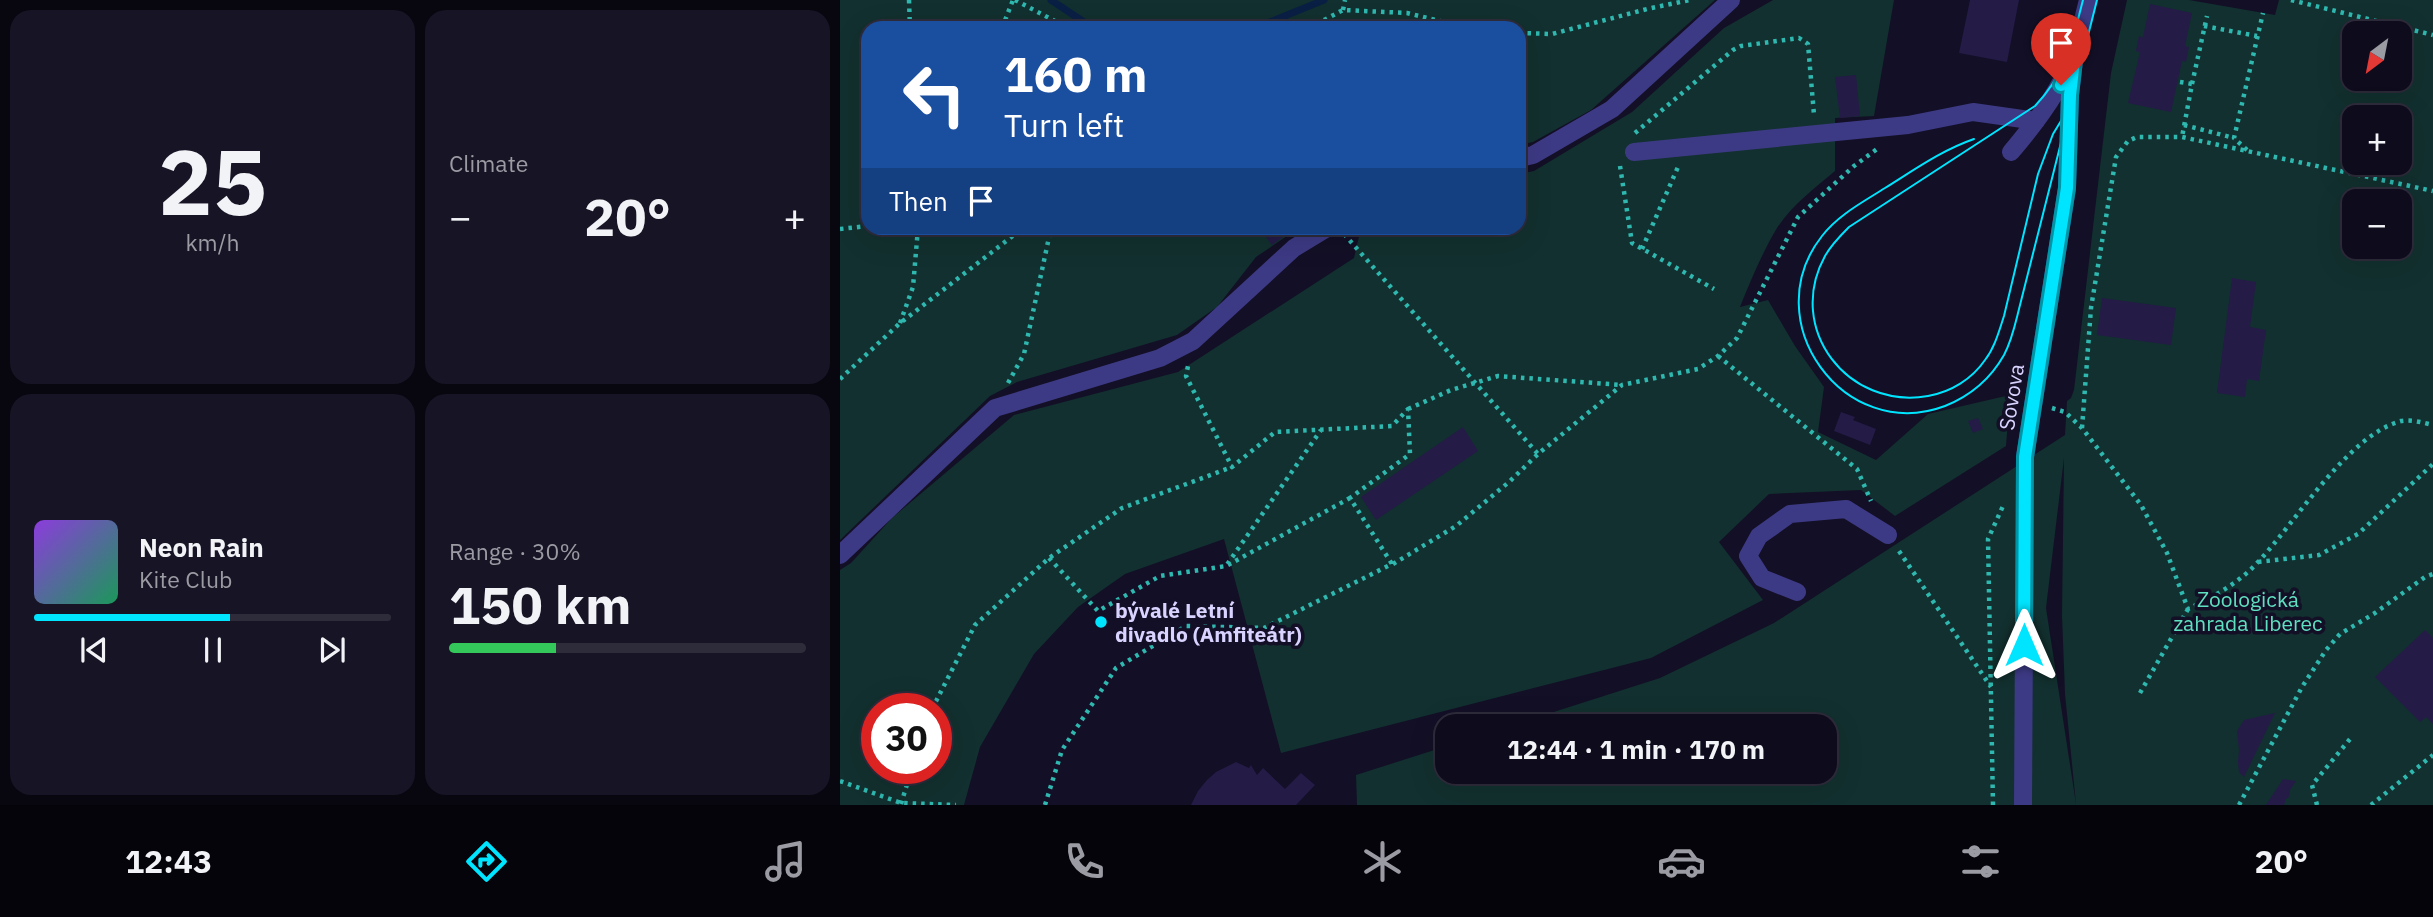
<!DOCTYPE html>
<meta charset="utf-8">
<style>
:root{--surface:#0e0b1c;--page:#171425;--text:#f1f3f6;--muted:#9b9ba3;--line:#2e2b3b;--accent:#00e5ff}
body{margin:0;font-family:"IBM Plex Sans",sans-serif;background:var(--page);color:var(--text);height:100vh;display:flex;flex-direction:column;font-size:26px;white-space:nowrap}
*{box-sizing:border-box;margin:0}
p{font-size:23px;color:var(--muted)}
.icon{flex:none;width:38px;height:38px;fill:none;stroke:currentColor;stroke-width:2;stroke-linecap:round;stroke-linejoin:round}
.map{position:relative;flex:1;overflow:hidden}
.side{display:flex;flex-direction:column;gap:10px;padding:10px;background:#08060f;width:840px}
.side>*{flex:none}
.top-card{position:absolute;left:21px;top:21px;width:665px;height:214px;border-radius:21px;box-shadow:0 7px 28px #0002,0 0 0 2px var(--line);background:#1a4fa0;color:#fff;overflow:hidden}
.needle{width:46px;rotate:212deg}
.buttons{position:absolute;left:1502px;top:21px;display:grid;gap:14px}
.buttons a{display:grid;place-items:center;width:70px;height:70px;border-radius:14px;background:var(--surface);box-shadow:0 7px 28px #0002,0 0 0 2px var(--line);font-size:35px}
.speed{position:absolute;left:21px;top:693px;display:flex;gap:14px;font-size:35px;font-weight:700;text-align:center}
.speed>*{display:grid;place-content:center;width:91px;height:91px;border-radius:50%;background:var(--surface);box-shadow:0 7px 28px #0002,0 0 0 2px var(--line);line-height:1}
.speed .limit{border:10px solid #d22;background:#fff;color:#111}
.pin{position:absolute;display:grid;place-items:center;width:60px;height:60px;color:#fff;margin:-72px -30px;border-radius:50% 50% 50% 0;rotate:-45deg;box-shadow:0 0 7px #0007}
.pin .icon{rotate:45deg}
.me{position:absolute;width:77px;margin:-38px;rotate:0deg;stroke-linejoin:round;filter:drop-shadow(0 0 5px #0008)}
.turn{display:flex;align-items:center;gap:24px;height:147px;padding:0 28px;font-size:32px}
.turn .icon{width:91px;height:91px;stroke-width:2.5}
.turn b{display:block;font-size:49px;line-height:60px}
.then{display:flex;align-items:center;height:66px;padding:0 28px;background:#0003;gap:14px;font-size:26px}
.big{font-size:52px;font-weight:800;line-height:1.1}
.side .widget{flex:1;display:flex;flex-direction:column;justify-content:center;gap:10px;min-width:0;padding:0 24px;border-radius:21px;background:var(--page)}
.side .dial{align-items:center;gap:0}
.dial b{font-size:91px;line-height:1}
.song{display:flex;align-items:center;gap:21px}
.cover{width:84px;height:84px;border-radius:10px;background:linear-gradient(135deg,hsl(270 70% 55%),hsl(150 70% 35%))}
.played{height:7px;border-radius:4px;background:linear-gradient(90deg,var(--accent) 55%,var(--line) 55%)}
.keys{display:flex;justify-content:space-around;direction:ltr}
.heat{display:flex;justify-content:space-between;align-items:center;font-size:38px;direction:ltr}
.charge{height:10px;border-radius:5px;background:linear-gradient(90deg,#34c759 30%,var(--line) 0)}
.side .tiles{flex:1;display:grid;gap:10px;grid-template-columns:repeat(2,1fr)}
.trip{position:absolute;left:595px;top:714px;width:402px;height:70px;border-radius:21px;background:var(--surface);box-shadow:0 7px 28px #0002,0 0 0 2px var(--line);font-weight:800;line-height:70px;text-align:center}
.tab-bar{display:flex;height:112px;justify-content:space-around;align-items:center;background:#06040b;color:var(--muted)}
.tab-bar .icon{width:49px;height:49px}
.tab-bar .current{color:var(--accent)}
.tab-bar b{font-size:32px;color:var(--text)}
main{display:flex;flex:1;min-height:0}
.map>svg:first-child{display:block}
</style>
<main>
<section class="side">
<div class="tiles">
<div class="widget dial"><b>25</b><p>km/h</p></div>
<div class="widget"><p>Climate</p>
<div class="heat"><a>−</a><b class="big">20°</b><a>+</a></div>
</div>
<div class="widget">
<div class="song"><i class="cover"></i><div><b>Neon Rain</b><p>Kite Club</p></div></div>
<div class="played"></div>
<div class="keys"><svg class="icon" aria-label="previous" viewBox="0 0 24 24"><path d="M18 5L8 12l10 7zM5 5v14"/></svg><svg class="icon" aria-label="pause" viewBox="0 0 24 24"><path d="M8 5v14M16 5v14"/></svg><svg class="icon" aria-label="next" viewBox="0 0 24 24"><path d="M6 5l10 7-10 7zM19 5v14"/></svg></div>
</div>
<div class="widget"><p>Range · 30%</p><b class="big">150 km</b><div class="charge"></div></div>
</div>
</section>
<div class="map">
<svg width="1593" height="805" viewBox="0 0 1593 805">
<rect width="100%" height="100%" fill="#130f26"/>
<path fill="#12302f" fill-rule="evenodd" d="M 0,0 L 875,0 L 751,110 L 693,142 L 679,145 L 679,28 L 28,28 L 28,228 L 459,228 L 416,257 L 377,307 L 337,335 L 177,382 L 150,396 L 0,540 Z
M 933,0 L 1054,0 L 1034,116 L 995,118 L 995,171 C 975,188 952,205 937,228 C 922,253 911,280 900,307 L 928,300 L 955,346 L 984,387 L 978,432 L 1036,460 L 1088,414 L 1170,395 L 1166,446 L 1055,516 L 1021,490 L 929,494 L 879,542 L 923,600 L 811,658 L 441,753 L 384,539 L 285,574 L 238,607 L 194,654 L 140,747 L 124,805 L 0,805 L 0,570 L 11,563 L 52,518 L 174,415 L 338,372 L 514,258 L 521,228 L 679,228 L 679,174 L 694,171 L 792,112 L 884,28 ZM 37,709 L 96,709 L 96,768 L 37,768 Z
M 1287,0 L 1349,0 L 1435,15 L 1439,0 L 1593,0 L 1593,805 L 517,805 L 516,775 L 607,746 L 607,772 L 985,772 L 985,726 L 670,726 L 820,678 L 934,623 L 1225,435 L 1227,401 L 1231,398 L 1234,390 L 1271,73 ZM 1514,33 L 1559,33 L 1559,79 L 1514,79 ZM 1514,117 L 1559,117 L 1559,163 L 1514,163 ZM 1514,201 L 1559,201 L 1559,247 L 1514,247 ZM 1224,458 L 1222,616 L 1225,694 L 1236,804 L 1206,608 Z"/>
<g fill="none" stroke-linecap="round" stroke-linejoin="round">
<path stroke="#0a1f44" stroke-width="7" d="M 211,0 L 253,28
M 415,28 L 484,0"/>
</g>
<path fill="#241b47" d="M 1130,0 L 1179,0 L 1167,62 L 1119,53 Z
M 1310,4 L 1352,13 L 1345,46 L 1349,47 L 1346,62 L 1342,61 L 1331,112 L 1288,103 L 1300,52 L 1296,51 L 1299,36 L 1303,37 Z
M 1016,75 L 1020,116 L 1000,118 L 995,77 Z
M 419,228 L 455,228 L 432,245 Z
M 1392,278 L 1416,282 L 1410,327 L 1426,330 L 1419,381 L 1407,379 L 1405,397 L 1377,393 Z
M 1262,298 L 1336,308 L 1331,345 L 1257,335 Z
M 1001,412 L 1015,417 L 1013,420 L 1036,429 L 1030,445 L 994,431 Z
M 1138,418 L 1143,429 L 1133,433 L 1128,421 Z
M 623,427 L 638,451 L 536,520 L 521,497 Z
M 1585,630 L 1593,638 L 1593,724 L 1586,717 L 1580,722 L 1535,677 Z
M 1435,713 L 1404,777 L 1399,772 L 1398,762 L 1399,750 L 1397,731 L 1404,720 Z
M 396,762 L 409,768 L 411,765 L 417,775 L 423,768 L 445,789 L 461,773 L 475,785 L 456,805 L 351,805 L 358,791 L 367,780 L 376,772 Z
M 1443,779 L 1456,781 L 1450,790 L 1449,797 L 1446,799 L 1444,805 L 1426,805 Z"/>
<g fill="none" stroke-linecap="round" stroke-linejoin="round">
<path stroke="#2fb8b0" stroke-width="4.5" stroke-dasharray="3.5 5" stroke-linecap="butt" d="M 69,0 L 70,28
M 175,0 L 228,28
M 1451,0 L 1593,35
M 503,10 L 505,0
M 1364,26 L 1417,36
M 162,28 L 173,0
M 469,28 L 503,10 L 567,13 L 629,28
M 679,33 L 712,34 L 807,9 L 850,0
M 1340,82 L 1352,84 L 1342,137
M 1352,84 L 1367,16
M 1344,125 L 1394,138
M 795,133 L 893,50 L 901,46 L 959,38 L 968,44 L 974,115
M 1407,150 L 1394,138 L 1423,13
M 780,166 L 792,243 L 874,289
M 0,229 L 28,226
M 504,234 L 698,454
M 802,249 L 838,167
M 60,323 L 73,287 L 78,228
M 878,356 L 1017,469 L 1031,501
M 0,379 L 59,324 L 183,228
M 168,383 L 184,354 L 211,228
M 1212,408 L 1225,412 L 1242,428 L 1301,505 L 1327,553 L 1348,609 C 1374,596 1398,584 1418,562 C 1456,522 1508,435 1561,421 C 1571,419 1584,423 1593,425
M 568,409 L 611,390 L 658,376 L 782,385
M 1242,428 L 1251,308 L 1276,157 L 1288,141 L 1297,137 L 1342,137 L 1593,191
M 1059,551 L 1151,687
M 209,558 L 258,611 L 320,576 L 386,566 L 481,430
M 1418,562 L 1479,555 L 1518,534 L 1593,464
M 553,564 L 616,526 L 669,482 L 698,454 L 782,385 L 858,369 L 878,356 L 897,338 L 958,217 L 1014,166 L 1037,149
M 388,565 L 510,498
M 1300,693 L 1348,609
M 92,709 L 135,625 L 209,558 L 282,508 L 392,467
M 0,781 L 61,803 L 116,805
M 61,804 L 72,768
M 205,805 L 222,750 L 276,668 L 346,626 L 424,628 L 552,564 L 510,498 L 570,454 L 568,409 L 552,426 L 435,432 L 392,467 L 346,376 L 348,366
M 1153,805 L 1148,539 L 1163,506
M 1399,805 L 1462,687 L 1486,650 L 1500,634 L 1535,613 L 1585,577 L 1593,574
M 1477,805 L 1472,785 L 1510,739
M 1531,805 L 1593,755"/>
<path stroke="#3d3a85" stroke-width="18" d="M 794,152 L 1068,125 L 1133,112 L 1196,121
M 1171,152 C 1193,126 1214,99 1228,68
M 679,158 L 693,155 L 772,109 L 891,0
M 0,555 L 155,408 L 320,358 L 353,341 L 454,248 L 487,228
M 957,592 L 922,578 L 908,556 L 919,536 L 950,514 L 1006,509 L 1048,535
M 1183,805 L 1185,457 L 1227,188 L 1230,95 L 1235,52 L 1248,0"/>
<path stroke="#00e5ff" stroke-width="2" d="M 1233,94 L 1224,116 L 1213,134 L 1198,174 L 1164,316 C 1159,331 1155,347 1145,360 C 1132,379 1111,392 1088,396 C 1008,410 945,329 985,256 C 991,245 1000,236 1009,227 L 1195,106 C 1226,73 1232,43 1243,0
M 1134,139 C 1102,150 1074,170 1045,188 C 1023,202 998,215 982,236 C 915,321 1004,444 1105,406 C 1130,396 1151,378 1164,355 C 1172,340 1175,325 1179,309 L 1257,0"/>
</g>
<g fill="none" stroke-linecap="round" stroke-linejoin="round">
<defs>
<path id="route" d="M 1184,645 L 1185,457 L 1227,188 L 1230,95 L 1235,52 L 1221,85"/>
</defs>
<use href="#route" stroke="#0095a6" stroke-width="18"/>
<use href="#route" stroke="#00e5ff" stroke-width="12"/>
</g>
<circle fill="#00e5ff" stroke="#130f26" stroke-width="2.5" cx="261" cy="622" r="7"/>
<g text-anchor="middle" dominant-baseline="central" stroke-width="7" stroke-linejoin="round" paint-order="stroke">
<g font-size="21" fill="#d9d4ff" stroke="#130f26">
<text transform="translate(1171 397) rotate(-81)">Sovova</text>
</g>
<g font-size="21" fill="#5fe0c0" stroke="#130f26">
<text x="1408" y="599">Zoologická<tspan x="1408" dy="24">zahrada Liberec</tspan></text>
</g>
<g font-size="21" font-weight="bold" fill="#d9d4ff" stroke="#130f26" text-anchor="start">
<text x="275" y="610">bývalé Letní<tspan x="275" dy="24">divadlo (Amfiteátr)</tspan></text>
</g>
</g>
</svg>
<div class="buttons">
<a><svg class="needle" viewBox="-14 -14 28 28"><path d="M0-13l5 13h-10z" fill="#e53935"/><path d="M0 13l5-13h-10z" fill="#9b9ba3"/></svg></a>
<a>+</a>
<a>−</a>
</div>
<div class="speed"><div class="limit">30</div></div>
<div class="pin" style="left:1221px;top:85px;background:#d93025"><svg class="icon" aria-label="arrive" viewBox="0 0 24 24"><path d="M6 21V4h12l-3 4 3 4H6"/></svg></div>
<svg class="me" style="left:1184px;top:645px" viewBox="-20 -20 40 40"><path d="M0-17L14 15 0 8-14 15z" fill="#00e5ff" stroke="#fff" stroke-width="4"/></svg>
<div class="trip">12:44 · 1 min · 170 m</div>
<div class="top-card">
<div class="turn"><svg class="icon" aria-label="left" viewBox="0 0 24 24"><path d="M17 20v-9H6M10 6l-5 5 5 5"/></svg><div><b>160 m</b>Turn left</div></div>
<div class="then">Then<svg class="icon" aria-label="arrive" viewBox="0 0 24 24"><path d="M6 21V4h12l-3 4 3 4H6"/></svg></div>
</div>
</div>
</main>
<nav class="tab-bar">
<b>12:43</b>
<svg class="icon current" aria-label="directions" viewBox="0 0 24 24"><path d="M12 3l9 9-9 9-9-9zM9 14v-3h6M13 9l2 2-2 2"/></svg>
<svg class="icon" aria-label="music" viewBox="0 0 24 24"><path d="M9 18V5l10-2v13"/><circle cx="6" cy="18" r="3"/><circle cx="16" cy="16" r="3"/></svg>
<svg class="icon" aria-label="phone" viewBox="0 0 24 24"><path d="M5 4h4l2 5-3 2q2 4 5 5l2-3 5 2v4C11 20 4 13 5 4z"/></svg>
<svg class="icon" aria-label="climate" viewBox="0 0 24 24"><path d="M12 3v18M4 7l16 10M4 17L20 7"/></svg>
<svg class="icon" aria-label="car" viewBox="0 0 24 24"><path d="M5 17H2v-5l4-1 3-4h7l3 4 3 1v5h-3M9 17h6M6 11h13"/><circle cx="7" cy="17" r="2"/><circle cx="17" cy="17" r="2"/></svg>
<svg class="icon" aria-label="filters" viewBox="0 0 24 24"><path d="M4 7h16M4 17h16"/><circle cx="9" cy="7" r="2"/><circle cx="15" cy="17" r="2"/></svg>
<b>20°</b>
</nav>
